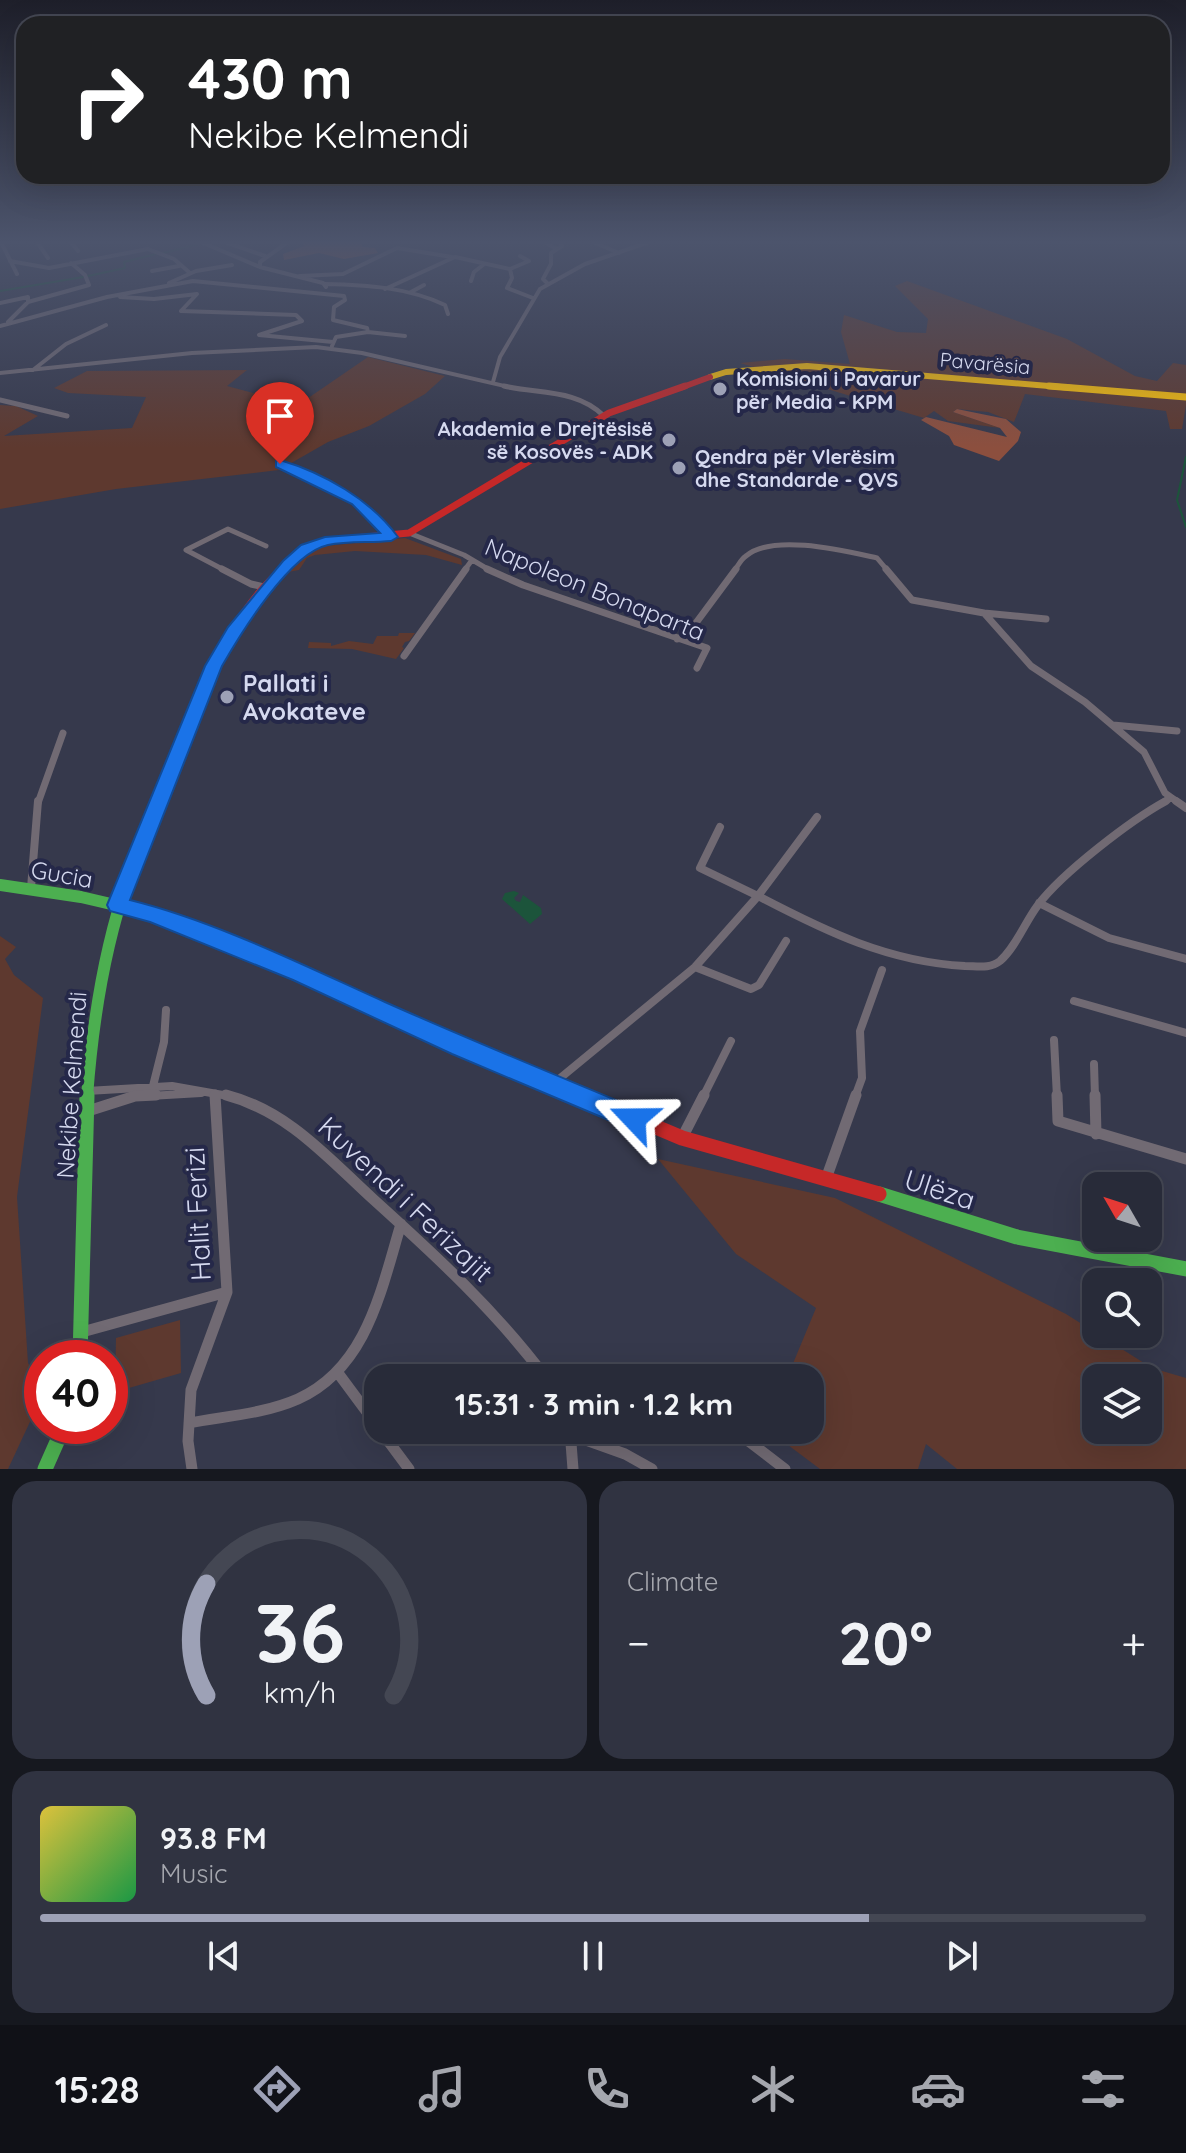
<!DOCTYPE html>
<meta charset="utf-8">
<style>
:root{--surface:#282b39;--page:#303341;--text:#f1f3f6;--muted:#a5a7ae;--line:#444753;--accent:#9da1b6}
body{margin:0;font-family:Quicksand,sans-serif;background:var(--page);color:var(--text);height:100vh;display:flex;flex-direction:column;font-size:30px;white-space:nowrap}
*{box-sizing:border-box;margin:0}
p{font-size:26px;color:var(--muted)}
.icon{flex:none;width:44px;height:44px;fill:none;stroke:currentColor;stroke-width:2;stroke-linecap:round;stroke-linejoin:round}
.map{position:relative;height:1469px;overflow:hidden}
.drawer{display:flex;flex-direction:column;gap:12px;padding:12px;background:#16181f;flex:1}
.drawer>*{flex:none}
.hud{position:absolute;left:16px;top:16px;width:1154px;height:168px;border-radius:24px;box-shadow:0 8px 32px #0002,0 0 0 2px var(--line);background:#202124;color:#fff;overflow:hidden}
.needle{width:52px;rotate:309deg}
.controls{position:absolute;left:1082px;top:1172px;display:grid;gap:16px}
.controls a{display:grid;place-items:center;width:80px;height:80px;border-radius:16px;background:var(--surface);box-shadow:0 8px 32px #0002,0 0 0 2px var(--line);font-size:40px}
.speed{position:absolute;left:24px;top:1340px;display:flex;gap:16px;font-size:40px;font-weight:700;text-align:center}
.speed>*{display:grid;place-content:center;width:104px;height:104px;border-radius:50%;background:var(--surface);box-shadow:0 8px 32px #0002,0 0 0 2px var(--line);line-height:1}
.speed .limit{border:12px solid #d22;background:#fff;color:#111}
.pin{position:absolute;display:grid;place-items:center;width:68px;height:68px;color:#fff;margin:-82px -34px;border-radius:50% 50% 50% 0;rotate:-45deg;box-shadow:0 0 8px #0007}
.pin .icon{rotate:45deg}
.me{position:absolute;width:88px;margin:-44px;rotate:293deg;stroke-linejoin:round;filter:drop-shadow(0 0 6px #0008)}
.turn{display:flex;align-items:center;gap:28px;height:168px;padding:0 40px;font-size:36px}
.turn .icon{width:104px;height:104px;stroke-width:2.5}
.turn b{display:block;font-size:56px;line-height:68px}
.big{font-size:60px;font-weight:800;line-height:1.1}
.drawer .tile{flex:1;display:flex;flex-direction:column;justify-content:center;gap:12px;min-width:0;padding:0 28px;border-radius:24px;background:var(--page)}
.drawer .dial{align-items:center;gap:0}
.dial svg{height:208px;overflow:visible;fill:none;stroke:var(--line);stroke-width:7;stroke-linecap:round;text-anchor:middle}
.dial text{fill:var(--text);stroke:none}
.song{display:flex;align-items:center;gap:24px}
.cover{width:96px;height:96px;border-radius:12px;background:linear-gradient(135deg,hsl(50 70% 55%),hsl(140 70% 35%))}
.played{height:8px;border-radius:4px;background:linear-gradient(90deg,var(--accent) 75%,var(--line) 75%)}
.keys{display:flex;justify-content:space-around;direction:ltr}
.heat{display:flex;justify-content:space-between;align-items:center;font-size:44px;direction:ltr}
.drawer .tiles{flex:1;display:grid;gap:12px;grid-template-columns:1fr 1fr}
.tile:last-child{grid-column:span 2}
.trip{position:absolute;left:364px;top:1364px;width:460px;height:80px;border-radius:24px;background:var(--surface);box-shadow:0 8px 32px #0002,0 0 0 2px var(--line);font-weight:800;line-height:80px;text-align:center}
.tab-bar{display:flex;height:128px;justify-content:space-around;align-items:center;background:#101117;color:var(--muted)}
.tab-bar .icon{width:56px;height:56px}
.tab-bar .selected{color:var(--accent)}
.tab-bar b{font-size:36px;color:var(--text)}
.map>svg:first-child{display:block}
</style>
<div class="map">
<svg width="1186" height="1469" viewBox="0 0 1186 1469">
<rect width="100%" height="100%" fill="#36394c"/>
<path fill="#5e392f" fill-rule="evenodd" d="M 907,281 L 1067,339 L 1135,376 L 1157,381 L 1173,363 L 1186,365 L 1186,405 L 1182,429 L 1170,429 L 1166,411 L 1025,394 L 1014,422 L 988,412 L 957,409 L 953,412 L 1000,428 L 948,421 L 934,411 L 924,418 L 740,363 L 785,359 L 850,364 L 841,332 L 844,315 L 897,332 L 926,333 L 928,319 L 895,286 Z
M 368,357 L 445,376 L 425,394 L 369,426 L 328,442 L 279,470 L 116,489 L 0,509 L 0,405 L 16,406 L 38,416 L 4,436 L 132,428 L 146,397 L 68,393 L 54,388 L 87,371 L 247,370 L 227,386 L 298,405 Z
M 405,538 L 461,559 L 462,565 L 426,555 L 355,551 L 315,555 L 307,558 L 299,570 L 283,573 L 315,547 Z
M 399,633 L 415,633 L 409,641 L 405,642 L 402,647 L 404,648 L 396,659 L 352,649 L 308,648 L 309,642 L 331,643 L 331,646 L 349,641 L 373,644 L 377,636 L 398,636 Z
M 0,936 L 16,947 L 5,959 L 14,975 L 43,998 L 17,1197 L 28,1363 L 42,1387 L 42,1396 L 8,1469 L 0,1469 Z
M 658,1159 L 835,1198 L 1066,1314 L 1152,1368 L 1186,1378 L 1186,1469 L 957,1469 L 926,1444 L 918,1469 L 820,1469 L 768,1430 L 810,1430 L 810,1378 L 787,1378 L 816,1308 L 736,1254 ZM 1096,1378 L 1148,1378 L 1148,1430 L 1096,1430 Z
M 180,1320 L 181,1373 L 115,1392 L 116,1338 Z"/>
<path fill="#8c4f3e" d="M 302,242 L 360,242 L 363,247 L 375,248 L 378,253 L 344,259 L 319,253 L 284,260 L 283,254 L 304,246 Z
M 957,409 L 1006,419 L 1021,432 L 1018,441 L 999,461 L 954,445 L 949,436 L 921,420 L 926,417 L 1007,437 L 1000,428 L 953,412 Z"/>
<path fill="#1c543b" d="M 514,891 L 519,893 L 514,898 L 516,901 L 520,902 L 523,895 L 541,908 L 542,914 L 530,924 L 502,899 L 505,893 Z"/>
<g fill="none" stroke-linecap="round" stroke-linejoin="round">
<path stroke="#1c543b" stroke-width="2" d="M 163,253 L 199,244
M 88,276 L 125,268 L 124,262 L 156,254
M 0,291 L 83,277
M 1186,457 L 1177,500 L 1186,527"/>
<path stroke="#716a73" stroke-width="4" d="M 1,242 L 17,274
M 37,242 L 48,258
M 71,242 L 78,251
M 201,242 L 260,267
M 225,242 L 265,256
M 288,242 L 260,262 L 260,267 L 323,283 L 326,287
M 544,242 L 557,249
M 593,242 L 619,253
M 10,261 L 49,268 L 148,249 L 174,259 L 190,273
M 510,269 L 529,261 L 520,256
M 152,271 L 179,266
M 300,276 L 343,274 L 397,248 L 452,257
M 471,281 L 474,272 L 483,265
M 169,283 L 196,271 L 232,265
M 325,284 C 366,285 407,287 445,305 L 448,314
M 548,284 L 543,279 L 551,264 L 551,253 L 562,246 L 560,242
M 385,289 L 455,257 L 510,269 L 512,278 L 507,288 L 533,298
M 411,292 L 424,285
M 120,297 L 154,299 L 197,294 L 181,311
M 0,303 L 28,297 L 28,302
M 181,311 L 296,315 L 302,321
M 302,321 L 259,335 L 333,342
M 8,322 L 28,302 L 89,285 L 85,275 L 71,263
M 0,326 L 107,297 L 193,281 L 344,296 L 345,300 L 334,307 L 333,320 L 367,328 L 368,332
M 332,346 L 336,337 L 368,332 L 405,336
M 33,370 L 66,344 L 106,325
M 0,373 L 192,353 L 316,347 L 362,353 L 513,388
M 493,382 L 500,357 L 540,289 L 585,264 L 649,242"/>
<path stroke="#716a73" stroke-width="5" d="M 504,386 C 539,394 577,389 604,416
M 0,400 L 67,416
M 280,464 L 355,502 L 391,537
M 409,533 L 464,555 L 491,571
M 226,571 L 186,550 L 228,529 L 266,546
M 464,571 L 472,560
M 734,571 C 738,566 741,559 746,556 C 773,533 845,551 877,558 L 888,571"/>
<path stroke="#716a73" stroke-width="7" d="M 222,569 L 251,584 L 268,588
M 487,569 L 523,585 L 707,648 L 697,668
M 886,569 L 912,600 L 984,613 L 1031,666 L 1085,702 L 1144,752 L 1165,793 L 1179,803
M 984,613 L 1046,619
M 677,639 L 687,635 L 736,569
M 404,656 L 466,569
M 1113,725 L 1177,731
M 38,803 L 63,733
M 1162,803 L 1169,799"/>
<path stroke="#716a73" stroke-width="8" d="M 1176,801 L 1186,808
M 720,827 L 700,868 L 758,896 L 817,817
M 31,888 L 38,801
M 1039,903 L 1109,938 L 1186,959
M 695,967 L 751,989 L 759,985 L 786,941
M 1074,1001 L 1186,1033
M 1054,1040 L 1057,1097
M 1094,1064 L 1095,1097
M 553,1084 L 695,967 L 758,896 C 825,931 888,962 965,966 C 977,966 990,969 1000,961 C 1016,947 1025,922 1038,905 C 1062,873 1131,820 1166,801
M 153,1086 L 164,1042 L 166,1010
M 87,1091 L 172,1086 L 234,1097
M 215,1094 L 215,1097
M 132,1097 L 201,1093
M 703,1097 L 731,1041
M 855,1097 L 862,1078 L 860,1031 L 882,970"/>
<path stroke="#716a73" stroke-width="11" d="M 226,1095 C 288,1111 328,1158 373,1199 C 435,1255 496,1311 546,1378
M 1057,1095 L 1058,1121 L 1186,1159
M 1095,1095 L 1096,1134
M 88,1111 L 135,1096 L 156,1095
M 682,1138 L 704,1095
M 827,1176 L 856,1095
M 82,1332 L 227,1292
M 338,1373 L 378,1427
M 189,1423 C 225,1416 264,1414 298,1399 C 367,1368 381,1290 401,1224
M 380,1430 L 409,1469
M 570,1430 L 573,1469
M 734,1430 L 785,1469
M 572,1435 L 625,1454 L 652,1469
M 192,1469 L 188,1441 L 191,1390 L 227,1292 L 215,1095"/>
<path stroke="#4caf50" stroke-width="9" d="M 156,803 L 208,681"/>
<path stroke="#4caf50" stroke-width="12" d="M 0,885 L 81,897 L 154,914 L 422,1028
M 87,1097 C 95,988 114,902 157,801"/>
<path stroke="#4caf50" stroke-width="15" d="M 879,1194 L 1017,1237 L 1186,1269
M 80,1358 L 87,1095
M 45,1469 L 64,1426"/>
<path stroke="#ffc107" stroke-width="6" d="M 710,377 L 726,372 L 807,366 L 1073,388"/>
<path stroke="#ffc107" stroke-width="7" d="M 1049,386 L 1186,397"/>
<path stroke="#c62828" stroke-width="6" d="M 680,388 L 710,377"/>
<path stroke="#c62828" stroke-width="7" d="M 282,571 L 309,548 L 333,540 L 409,533 L 609,413 L 685,386"/>
<path stroke="#c62828" stroke-width="9" d="M 208,681 C 225,642 251,596 284,569"/>
<path stroke="#c62828" stroke-width="12" d="M 422,1028 L 585,1097"/>
<path stroke="#c62828" stroke-width="15" d="M 580,1095 L 682,1138 L 879,1194"/>
</g>
<linearGradient id="sky" x2="0" y2="1"><stop stop-color="#1e1f2a"/><stop offset="0.54" stop-color="#4c546c"/><stop offset="1" stop-color="#4c546c" stop-opacity="0"/></linearGradient>
<rect width="1186" height="448" fill="url(#sky)"/>
<path fill="#1a73e8" stroke="#114b97" stroke-width="2" d="M 280,460 C 324,473 371,500 398,537 L 391,541 C 370,543 348,541 328,545 C 290,553 241,633 222,666 L 130,900 C 215,921 305,966 385,1002 C 470,1040 556,1075 642,1111 L 646,1119 L 642,1127 L 634,1131 L 625,1127 L 452,1054 L 293,980 L 150,922 L 110,911 L 107,905 L 205,666 L 228,627 L 283,561 L 301,545 L 325,537 L 380,533 L 352,504 L 276,467 L 276,461 Z"/>
<g fill="#9da1b6" stroke="#252849" stroke-width="3">
<circle cx="720" cy="389" r="8"/>
<circle cx="669" cy="440" r="8"/>
<circle cx="679" cy="468" r="8"/>
<circle cx="227" cy="697" r="8"/>
</g>
<g text-anchor="middle" dominant-baseline="central" stroke-width="8" stroke-linejoin="round" paint-order="stroke">
<g font-size="20" fill="#d5d9ef" stroke="#252849">
<text transform="translate(985 363) rotate(5)">Pavarësia</text>
</g>
<g font-size="20" font-weight="bold" fill="#d5d9ef" stroke="#252849" text-anchor="start">
<text x="736" y="378">Komisioni i Pavarur<tspan x="736" dy="23">për Media - KPM</tspan></text>
<text x="653" y="428" text-anchor="end">Akademia e Drejtësisë<tspan x="653" dy="23">së Kosovës - ADK</tspan></text>
<text x="695" y="456">Qendra për Vlerësim<tspan x="695" dy="23">dhe Standarde - QVS</tspan></text>
</g>
<g font-size="24" fill="#d5d9ef" stroke="#252849">
<text transform="translate(595 589) rotate(22)">Napoleon Bonaparta</text>
<text transform="translate(62 874) rotate(10)">Gucia</text>
<text transform="translate(71 1085) rotate(-86)">Nekibe Kelmendi</text>
</g>
<g font-size="24" font-weight="bold" fill="#d5d9ef" stroke="#252849" text-anchor="start">
<text x="243" y="683">Pallati i<tspan x="243" dy="28">Avokateve</tspan></text>
</g>
<g font-size="28" fill="#d5d9ef" stroke="#252849">
<text transform="translate(940 1189) rotate(18)">Ulëza</text>
<text transform="translate(406 1199) rotate(43)">Kuvendi i Ferizajit</text>
<text transform="translate(197 1214) rotate(-93)">Halit Ferizi</text>
</g>
</g>
</svg>
<div class="controls">
<a><svg class="needle" viewBox="-14 -14 28 28"><path d="M0-13l5 13h-10z" fill="#e53935"/><path d="M0 13l5-13h-10z" fill="#a5a7ae"/></svg></a>
<a><svg class="icon" aria-label="search" viewBox="0 0 24 24"><circle cx="10" cy="10" r="6"/><path d="M15 15l6 6"/></svg></a>
<a><svg class="icon" aria-label="layers" viewBox="0 0 24 24"><path d="M12 4l9 5-9 5-9-5zM3 14l9 5 9-5"/></svg></a>
</div>
<div class="speed"><div class="limit">40</div></div>
<div class="pin" style="left:280px;top:464px;background:#d93025"><svg class="icon" aria-label="arrive" viewBox="0 0 24 24"><path d="M6 21V4h12l-3 4 3 4H6"/></svg></div>
<svg class="me" style="left:634px;top:1119px" viewBox="-20 -20 40 40"><path d="M0-17L14 15 0 8-14 15z" fill="#1a73e8" stroke="#fff" stroke-width="4"/></svg>
<div class="trip">15:31 · 3 min · 1.2 km</div>
<div class="hud">
<div class="turn"><svg class="icon" aria-label="right" viewBox="0 0 24 24"><path d="M7 20v-9h11M14 6l5 5-5 5"/></svg><div><b>430 m</b>Nekibe Kelmendi</div></div>
</div>
</div>
<section class="drawer">
<div class="tiles">
<div class="tile dial"><svg viewBox="0 0 100 80">
<path d="M14 69A42 42 0 1 1 86 69"/>
<path d="M14 69A42 42 0 0 1 14 26" stroke="#9da1b6"/>
<text x="50" y="56" font-size="32" font-weight="700">36</text>
<text x="50" y="72" font-size="11">km/h</text>
</svg></div>
<div class="tile"><p>Climate</p>
<div class="heat"><a>−</a><b class="big">20°</b><a>+</a></div>
</div>
<div class="tile">
<div class="song"><i class="cover"></i><div><b>93.8 FM</b><p>Music</p></div></div>
<div class="played"></div>
<div class="keys"><svg class="icon" aria-label="previous" viewBox="0 0 24 24"><path d="M18 5L8 12l10 7zM5 5v14"/></svg><svg class="icon" aria-label="pause" viewBox="0 0 24 24"><path d="M8 5v14M16 5v14"/></svg><svg class="icon" aria-label="next" viewBox="0 0 24 24"><path d="M6 5l10 7-10 7zM19 5v14"/></svg></div>
</div>
</div>
</section>
<nav class="tab-bar">
<b>15:28</b>
<svg class="icon selected" aria-label="directions" viewBox="0 0 24 24"><path d="M12 3l9 9-9 9-9-9zM9 14v-3h6M13 9l2 2-2 2"/></svg>
<svg class="icon" aria-label="music" viewBox="0 0 24 24"><path d="M9 18V5l10-2v13"/><circle cx="6" cy="18" r="3"/><circle cx="16" cy="16" r="3"/></svg>
<svg class="icon" aria-label="phone" viewBox="0 0 24 24"><path d="M5 4h4l2 5-3 2q2 4 5 5l2-3 5 2v4C11 20 4 13 5 4z"/></svg>
<svg class="icon" aria-label="climate" viewBox="0 0 24 24"><path d="M12 3v18M4 7l16 10M4 17L20 7"/></svg>
<svg class="icon" aria-label="car" viewBox="0 0 24 24"><path d="M5 17H2v-5l4-1 3-4h7l3 4 3 1v5h-3M9 17h6M6 11h13"/><circle cx="7" cy="17" r="2"/><circle cx="17" cy="17" r="2"/></svg>
<svg class="icon" aria-label="filters" viewBox="0 0 24 24"><path d="M4 7h16M4 17h16"/><circle cx="9" cy="7" r="2"/><circle cx="15" cy="17" r="2"/></svg>
</nav>
